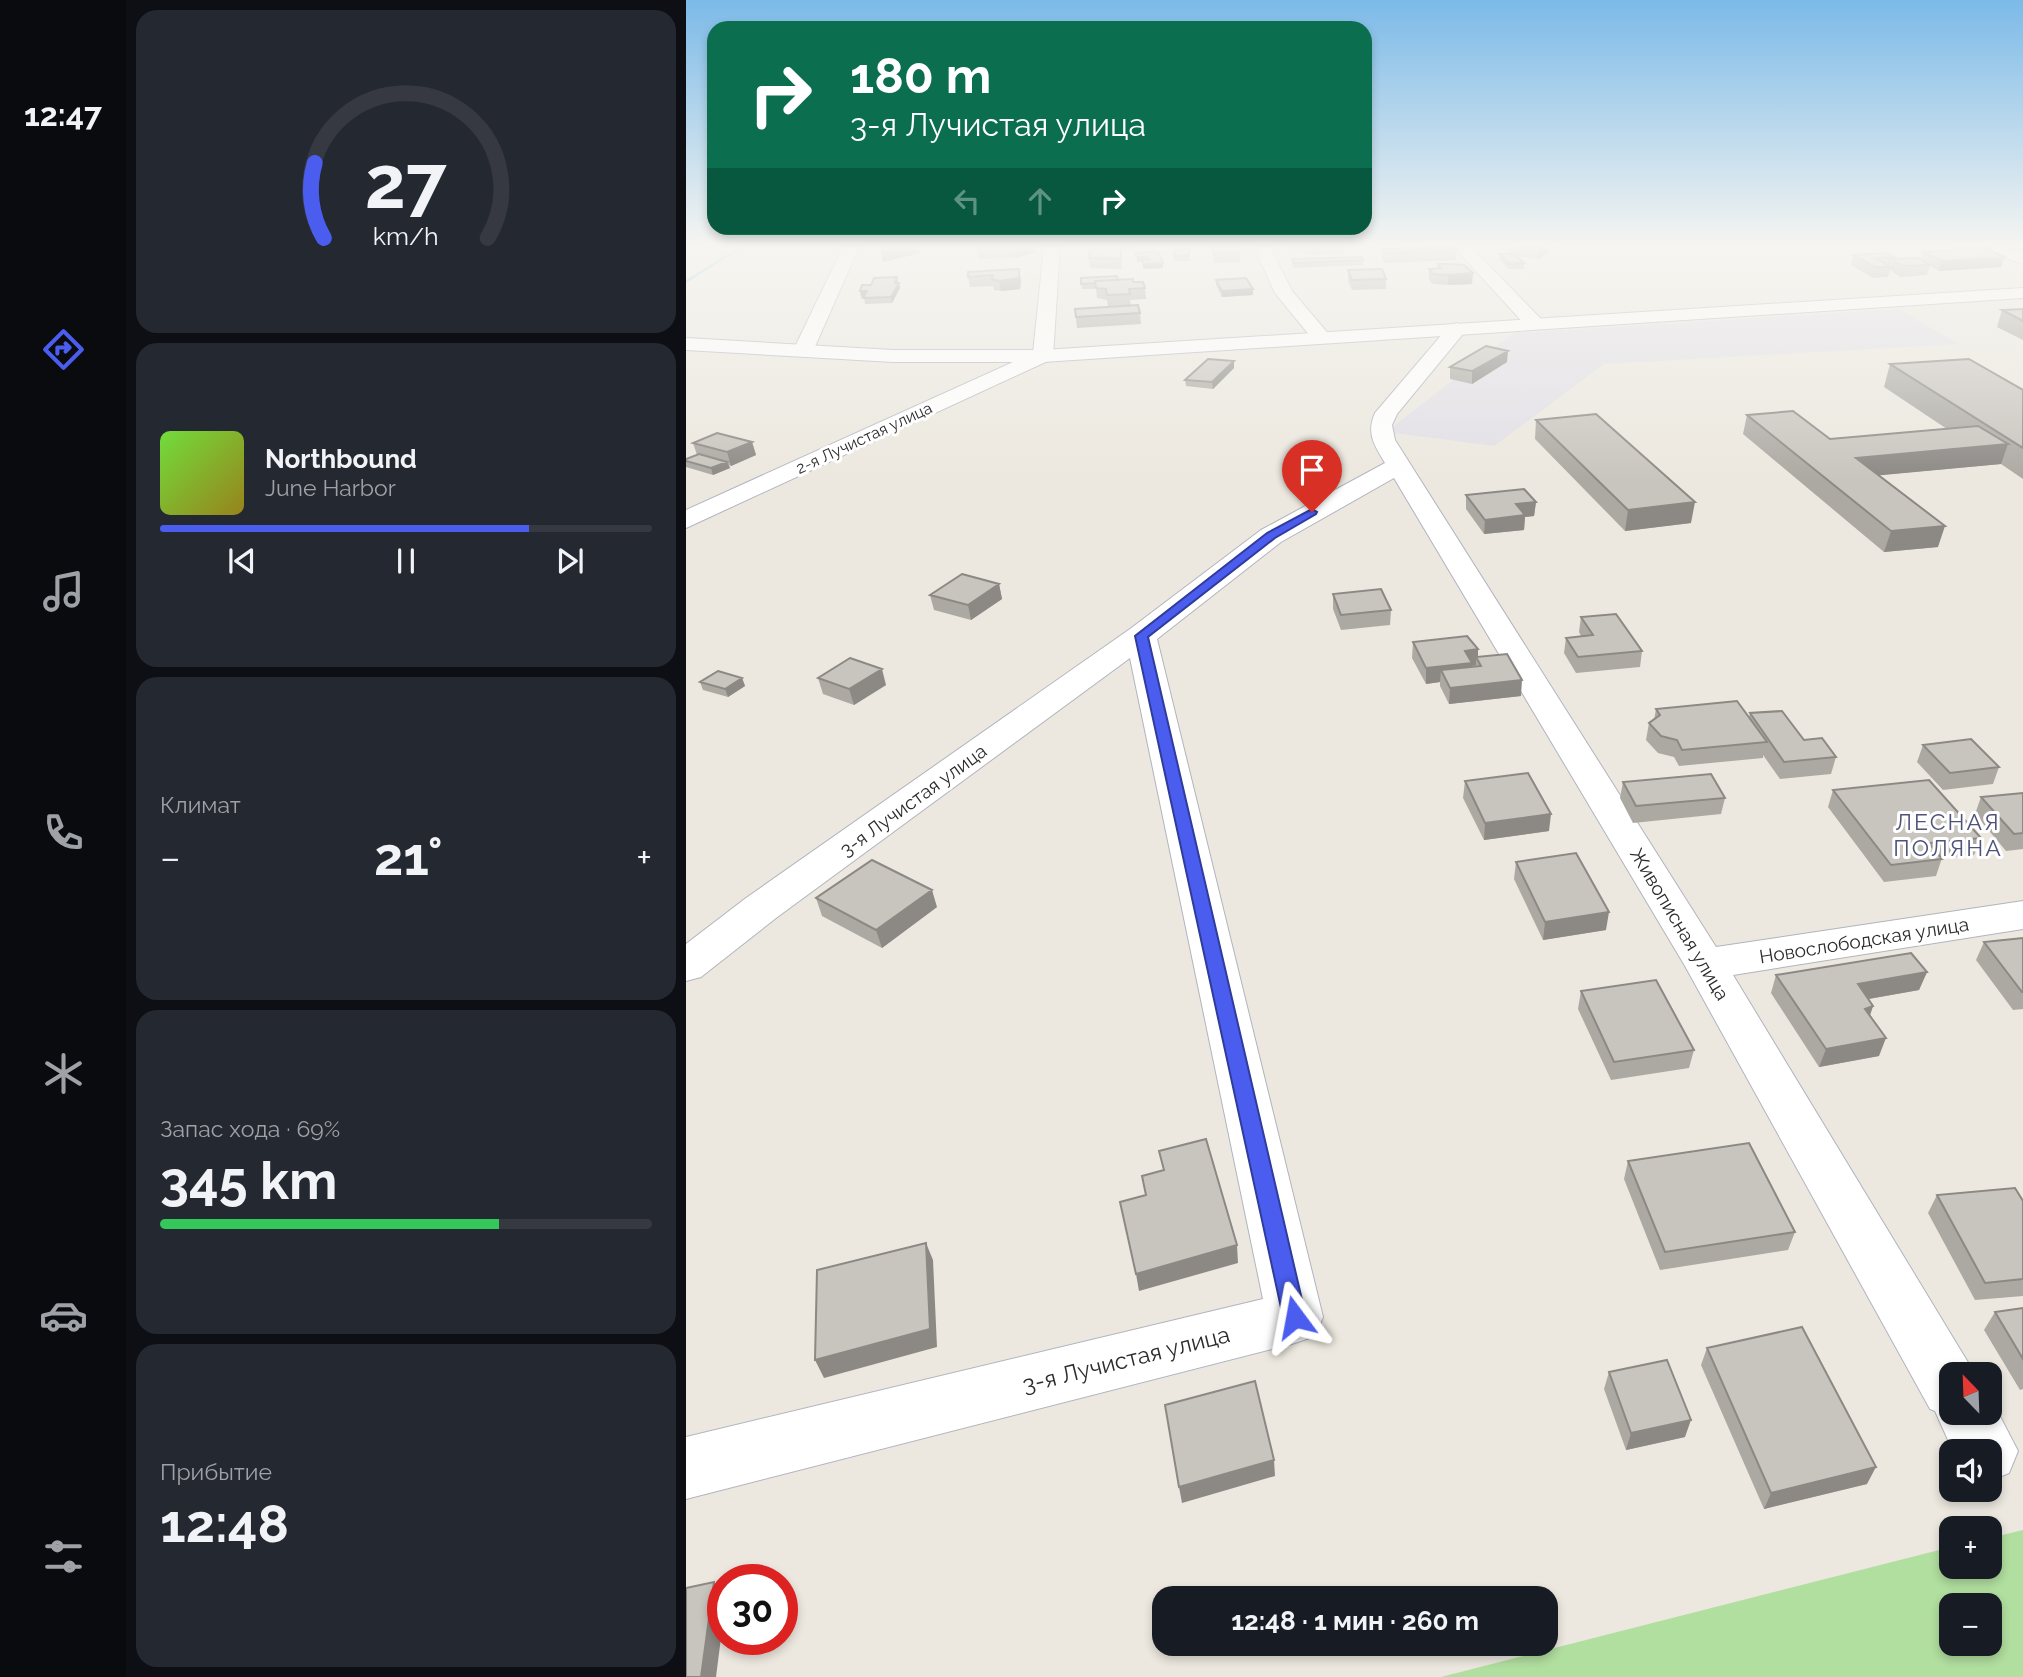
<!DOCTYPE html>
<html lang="ru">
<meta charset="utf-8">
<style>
:root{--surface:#171b24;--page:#242831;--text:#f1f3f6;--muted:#9ea1a6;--line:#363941;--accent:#4a5def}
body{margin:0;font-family:Raleway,sans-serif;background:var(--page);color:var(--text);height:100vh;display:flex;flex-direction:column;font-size:26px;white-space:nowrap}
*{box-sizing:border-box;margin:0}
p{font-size:23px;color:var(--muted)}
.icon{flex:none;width:38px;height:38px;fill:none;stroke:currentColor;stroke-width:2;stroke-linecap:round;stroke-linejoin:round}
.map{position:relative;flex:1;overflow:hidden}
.details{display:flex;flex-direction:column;gap:10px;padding:10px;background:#0d0f14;width:560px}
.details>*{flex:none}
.guide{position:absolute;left:21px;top:21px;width:665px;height:214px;border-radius:21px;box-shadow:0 4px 10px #0003;background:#0b6e4f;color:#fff;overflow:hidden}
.needle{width:46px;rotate:337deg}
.tools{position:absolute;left:1253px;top:1362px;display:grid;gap:14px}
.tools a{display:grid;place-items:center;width:63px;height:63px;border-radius:14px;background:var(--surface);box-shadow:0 4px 10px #0003;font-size:35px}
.speed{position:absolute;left:21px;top:1564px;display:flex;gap:14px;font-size:35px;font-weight:700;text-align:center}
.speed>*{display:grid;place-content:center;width:91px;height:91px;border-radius:50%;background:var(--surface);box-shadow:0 4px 10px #0003;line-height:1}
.speed .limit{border:10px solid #d22;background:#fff;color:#111}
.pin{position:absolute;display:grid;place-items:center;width:60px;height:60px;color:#fff;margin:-72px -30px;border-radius:50% 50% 50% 0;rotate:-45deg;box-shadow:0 0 7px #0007}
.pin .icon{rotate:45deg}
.me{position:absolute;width:77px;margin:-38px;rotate:347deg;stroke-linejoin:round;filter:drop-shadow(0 0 5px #0008)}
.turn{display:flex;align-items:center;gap:24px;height:147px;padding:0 28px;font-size:32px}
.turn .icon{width:91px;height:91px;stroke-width:2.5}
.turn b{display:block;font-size:49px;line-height:60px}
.lanes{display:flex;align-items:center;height:66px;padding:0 28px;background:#0003;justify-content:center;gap:35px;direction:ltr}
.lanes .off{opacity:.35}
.big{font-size:52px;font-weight:700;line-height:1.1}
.details .widget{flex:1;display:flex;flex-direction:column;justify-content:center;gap:10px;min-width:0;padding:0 24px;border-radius:21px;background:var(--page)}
.details .dial{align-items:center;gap:0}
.dial svg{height:182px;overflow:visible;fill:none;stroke:var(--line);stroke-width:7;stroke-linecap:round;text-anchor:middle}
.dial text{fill:var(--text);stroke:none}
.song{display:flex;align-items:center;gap:21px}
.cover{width:84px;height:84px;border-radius:10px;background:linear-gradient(135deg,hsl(100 70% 55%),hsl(50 70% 35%))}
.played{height:7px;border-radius:4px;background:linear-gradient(90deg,var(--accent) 75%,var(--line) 75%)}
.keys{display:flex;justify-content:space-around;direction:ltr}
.heat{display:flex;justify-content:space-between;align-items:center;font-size:38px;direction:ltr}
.charge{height:10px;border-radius:5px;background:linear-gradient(90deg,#34c759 69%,var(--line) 0)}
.trip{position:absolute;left:466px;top:1586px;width:406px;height:70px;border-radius:21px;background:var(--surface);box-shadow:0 4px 10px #0003;font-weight:700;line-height:70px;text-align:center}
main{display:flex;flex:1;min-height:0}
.menu{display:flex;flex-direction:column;width:126px;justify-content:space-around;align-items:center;background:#090b0e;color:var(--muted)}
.menu .icon{width:49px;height:49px}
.menu .active{color:var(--accent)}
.menu b{font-size:32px;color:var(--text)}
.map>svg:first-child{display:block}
</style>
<main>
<nav class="menu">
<b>12:47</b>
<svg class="icon active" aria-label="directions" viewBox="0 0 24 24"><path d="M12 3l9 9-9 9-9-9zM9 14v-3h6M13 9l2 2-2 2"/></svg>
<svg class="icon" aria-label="music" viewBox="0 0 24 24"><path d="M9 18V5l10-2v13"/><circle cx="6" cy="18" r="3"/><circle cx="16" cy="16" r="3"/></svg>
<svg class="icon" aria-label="phone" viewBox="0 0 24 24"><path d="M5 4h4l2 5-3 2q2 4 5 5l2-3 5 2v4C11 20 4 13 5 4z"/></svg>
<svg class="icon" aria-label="climate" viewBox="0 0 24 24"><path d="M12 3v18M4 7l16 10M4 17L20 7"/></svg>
<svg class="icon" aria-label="car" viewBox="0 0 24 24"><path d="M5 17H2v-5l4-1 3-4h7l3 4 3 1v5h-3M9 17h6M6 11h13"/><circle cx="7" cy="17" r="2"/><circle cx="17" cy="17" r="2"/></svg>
<svg class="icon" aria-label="filters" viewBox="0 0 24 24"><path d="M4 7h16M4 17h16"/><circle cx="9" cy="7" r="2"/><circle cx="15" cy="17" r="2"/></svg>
</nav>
<section class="details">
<div class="widget dial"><svg viewBox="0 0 100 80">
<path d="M14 69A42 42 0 1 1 86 69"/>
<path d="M14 69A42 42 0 0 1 10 36" stroke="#4a5def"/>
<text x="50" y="56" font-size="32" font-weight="700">27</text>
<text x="50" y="72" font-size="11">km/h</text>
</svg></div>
<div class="widget">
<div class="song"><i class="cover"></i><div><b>Northbound</b><p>June Harbor</p></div></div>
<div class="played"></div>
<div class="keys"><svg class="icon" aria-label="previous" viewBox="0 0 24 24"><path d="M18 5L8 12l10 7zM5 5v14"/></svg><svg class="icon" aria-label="pause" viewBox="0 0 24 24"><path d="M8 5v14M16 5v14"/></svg><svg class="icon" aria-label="next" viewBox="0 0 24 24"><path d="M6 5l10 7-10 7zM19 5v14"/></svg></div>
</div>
<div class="widget"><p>Климат</p>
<div class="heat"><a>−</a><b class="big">21°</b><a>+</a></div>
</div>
<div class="widget"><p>Запас хода · 69%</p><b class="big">345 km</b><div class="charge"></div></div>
<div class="widget"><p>Прибытие</p><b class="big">12:48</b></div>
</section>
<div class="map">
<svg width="1337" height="1677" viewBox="0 0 1337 1677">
<rect width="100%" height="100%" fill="#ece8df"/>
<path fill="#e1dfe6" d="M 1213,309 L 1272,344 L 918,364 L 808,446 L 700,432 L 828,333 Z"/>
<path fill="#b1df9f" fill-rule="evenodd" d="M 1337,1530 L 1337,1677 L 755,1677 L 1265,1547 L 1265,1566 L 1304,1566 L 1304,1538 ZM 1265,1605 L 1304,1605 L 1304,1643 L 1265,1643 Z"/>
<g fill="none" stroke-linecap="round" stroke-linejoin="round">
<path fill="#79c3e8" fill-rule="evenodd" d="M 53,247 L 57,247 L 0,283 L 0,280 Z"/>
<defs>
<path id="minor" d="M 157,247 L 173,247 L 127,351 L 124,355 L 110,355 L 107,351 Z
M 358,247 L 374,247 L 367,356 L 364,360 L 0,528 L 0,510 L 347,353 Z
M 568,247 L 584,247 L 606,291 L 646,338 L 643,342 L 629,342 L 589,293 Z
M 768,247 L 785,247 L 856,320 L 859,324 L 856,328 L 842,328 Z
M 1297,247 L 1319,247 L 1337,253 L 1337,264 L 1299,250 Z
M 771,323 L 781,329 L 711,414 L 706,425 L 709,440 L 1030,947 L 1337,901 L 1337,929 L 1047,975 L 1286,1369 L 1288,1374 L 1265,1374 L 1265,1412 L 1304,1412 L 1304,1397 L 1332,1451 L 1323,1473 L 1304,1481 L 1304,1451 L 1267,1451 L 1249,1411 L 1244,1409 L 999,966 L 708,478 L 595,542 L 471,639 L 637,1317 L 629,1336 L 609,1343 L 0,1499 L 0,1437 L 577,1299 L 444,658 L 90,918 L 15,977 L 0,981 L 0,944 L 60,898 L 444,629 L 575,530 L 699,463 C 688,445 680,433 689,413 L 764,325 Z"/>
<path id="tertiary" d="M 1337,288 L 1337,298 L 357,362 L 207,362 L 0,350 L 0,338 L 207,350 L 357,350 Z"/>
</defs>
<use href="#minor" stroke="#b2b4be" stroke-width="2"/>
<use href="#tertiary" stroke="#b2b4be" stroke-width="2"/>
<use href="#minor" fill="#fff" fill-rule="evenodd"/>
<use href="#tertiary" fill="#fff" fill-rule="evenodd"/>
</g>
<path fill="#aca9a3" d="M 349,247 L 350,252 L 329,258 L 293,259 L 291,249 Z
M 435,247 L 448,247 L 448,250 L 436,251 Z
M 526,247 L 554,252 L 554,262 L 528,263 Z
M 605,247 L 657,247 L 657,253 L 623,255 L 605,248 Z
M 823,247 L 876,247 L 871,248 L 862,247 L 862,253 L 852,259 L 831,256 L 838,263 L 838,269 L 822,269 L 813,259 L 814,254 L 823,254 Z
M 1265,247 L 1306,247 L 1305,251 L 1318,257 L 1315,267 L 1253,271 L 1244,266 L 1241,275 L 1214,277 L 1204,270 L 1202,277 L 1187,278 L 1165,265 L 1167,255 L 1208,257 L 1208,259 L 1235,260 L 1237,252 L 1272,250 Z
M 504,249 L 503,261 L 488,261 L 488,256 Z
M 696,249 L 771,250 L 770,260 L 698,263 L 696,259 Z
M 403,258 L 436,259 L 436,269 L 404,268 Z
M 606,259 L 677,260 L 677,265 L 608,268 L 606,265 Z
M 752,264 L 786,284 L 762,285 L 747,284 L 743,280 L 743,269 L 751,269 Z
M 662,270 L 700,279 L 700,289 L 666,290 L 662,281 Z
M 282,272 L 335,280 L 334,289 L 315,291 L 308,290 L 307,286 L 284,287 L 282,277 Z
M 395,278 L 432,280 L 447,282 L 459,288 L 460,299 L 444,300 L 445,305 L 422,306 L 421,300 L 411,298 L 410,289 L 396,289 Z
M 530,280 L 567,289 L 567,295 L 536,297 L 530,285 Z
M 212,282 L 214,288 L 206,303 L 179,304 L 178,297 L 175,297 Z
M 389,309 L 454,313 L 455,324 L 391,328 Z
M 1337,309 L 1337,340 L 1311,327 L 1316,310 Z
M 548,361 L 548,368 L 527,389 L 500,386 L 499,380 Z
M 821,362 L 786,384 L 764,379 L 764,367 Z
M 1204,364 L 1337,390 L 1337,479 L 1315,464 L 1193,475 L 1252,547 L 1198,552 L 1057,434 L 1061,415 L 1144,439 L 1261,429 L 1198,387 Z
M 850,420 L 1005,523 L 939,531 L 849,439 Z
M 66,442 L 70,455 L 45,466 L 43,465 L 44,468 L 27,475 L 0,467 L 0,459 L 11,455 L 7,443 Z
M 780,495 L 850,502 L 848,516 L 839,517 L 838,530 L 798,534 L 780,509 Z
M 313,584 L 316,599 L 285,620 L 248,610 L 244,595 Z
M 647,594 L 705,610 L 704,625 L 655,630 L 647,609 Z
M 895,617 L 956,651 L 954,667 L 890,673 L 878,653 L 880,638 L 895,636 L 893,632 Z
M 727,642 L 792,657 L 835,696 L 763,704 L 754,686 L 754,682 L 740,684 L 726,658 Z
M 56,678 L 59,686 L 42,697 L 17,690 L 14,682 Z
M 132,678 L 200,685 L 168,705 L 137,694 Z
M 970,709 L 1063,717 L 1064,713 L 1150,757 L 1145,774 L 1094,779 L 1077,755 L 1077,758 L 993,766 L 988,757 L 972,753 L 960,740 L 963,723 L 968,720 Z
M 1237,745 L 1313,767 L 1307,784 L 1257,790 L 1231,762 Z
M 779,781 L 863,831 L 798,840 L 777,798 Z
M 937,782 L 1039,798 L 1035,814 L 947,823 L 934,798 Z
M 1147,790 L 1295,838 L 1288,855 L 1256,858 L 1250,876 L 1198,882 L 1142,807 Z
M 1337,793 L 1337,849 L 1320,851 L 1289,814 L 1295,797 Z
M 830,862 L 920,930 L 857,940 L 828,879 Z
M 130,898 L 251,907 L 196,948 L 136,916 Z
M 1337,938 L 1337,1009 L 1327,1010 L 1290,960 L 1298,942 Z
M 1241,972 L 1233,990 L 1183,999 L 1187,1006 L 1184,1016 L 1193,1056 L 1133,1067 L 1085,993 L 1090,975 Z
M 895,991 L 1008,1050 L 1003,1068 L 925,1080 L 892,1009 Z
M 942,1161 L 1109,1232 L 1102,1250 L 974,1270 L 938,1179 Z
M 1251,1195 L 1337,1201 L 1337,1296 L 1289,1300 L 1242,1213 Z
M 1337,1308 L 1337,1389 L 1334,1390 L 1298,1330 L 1309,1312 Z
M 1021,1348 L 1181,1484 L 1078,1509 L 1015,1365 Z
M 923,1372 L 999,1437 L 940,1450 L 918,1389 Z"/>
<path fill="#8c8985" d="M 218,247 L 233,247 L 234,253 L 197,262 L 195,252 Z
M 332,247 L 349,247 L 350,252 L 329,258 L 328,248 Z
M 857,247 L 862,247 L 862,253 L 852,259 L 853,249 Z
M 1284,247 L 1306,247 L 1304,253 L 1282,254 Z
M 461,256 L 462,261 L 451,262 L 451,257 Z
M 1318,257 L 1315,267 L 1253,271 L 1256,261 Z
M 477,263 L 477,268 L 457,269 L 457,264 Z
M 333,269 L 335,280 L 334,289 L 315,291 L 313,281 Z
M 787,273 L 786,284 L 762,285 L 762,275 Z
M 211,277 L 212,282 L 211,287 L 213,283 L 214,288 L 206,303 L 205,297 Z
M 567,289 L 567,295 L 536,297 L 536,291 Z
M 174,291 L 181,291 L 182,296 L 175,297 Z
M 822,351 L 821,362 L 786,384 L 786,371 Z
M 548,361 L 548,368 L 527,389 L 526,382 Z
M 66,442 L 70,455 L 45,466 L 41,452 Z
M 1322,444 L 1315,464 L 1165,478 L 1170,458 Z
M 41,462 L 44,468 L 27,475 L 25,468 Z
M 850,502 L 848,516 L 839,517 L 838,530 L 798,534 L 799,520 L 830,504 Z
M 1009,502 L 1005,523 L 939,531 L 942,510 Z
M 1259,526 L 1252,547 L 1198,552 L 1205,531 Z
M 313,584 L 316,599 L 285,620 L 282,605 Z
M 792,649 L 792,659 L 790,657 L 790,665 L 785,666 L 785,678 L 755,670 L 754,682 L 740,684 L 740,668 L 779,651 Z
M 196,669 L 200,685 L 168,705 L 163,689 Z
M 56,678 L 59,686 L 42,697 L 39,689 Z
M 836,680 L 835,696 L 763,704 L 764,688 Z
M 865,814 L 863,831 L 798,840 L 799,823 Z
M 246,890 L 251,907 L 196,948 L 190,930 Z
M 923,912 L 920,930 L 857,940 L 859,922 Z
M 1241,972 L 1233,990 L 1165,1002 L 1172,984 Z
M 1187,1006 L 1181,1023 L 1179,1009 Z
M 1200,1038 L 1193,1056 L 1133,1067 L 1140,1049 Z
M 240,1243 L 247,1260 L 251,1347 L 138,1378 L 129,1360 Z
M 551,1245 L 552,1263 L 453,1291 L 450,1274 Z
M 1005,1420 L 999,1437 L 940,1450 L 945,1433 Z
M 588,1460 L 589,1476 L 496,1503 L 493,1487 Z
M 1190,1467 L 1181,1484 L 1078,1509 L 1085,1493 Z
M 28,1582 L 37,1593 L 37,1622 L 30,1677 L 15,1677 Z"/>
<path fill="#c8c4be" stroke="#8c8985" stroke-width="2" d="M 198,247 L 218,247 L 195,252 Z
M 292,247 L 332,247 L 328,248 L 291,249 Z
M 526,247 L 553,247 L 554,252 L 527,253 Z
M 768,247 L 771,250 L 698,253 L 696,249 Z
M 833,247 L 857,247 L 853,249 Z
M 1299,248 L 1318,257 L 1256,261 L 1237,252 Z
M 435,249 L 435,259 L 403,258 L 404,250 Z
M 489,249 L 504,249 L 502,256 L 488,256 Z
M 472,251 L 477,263 L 457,264 L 456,260 L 463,260 L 461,256 L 451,257 L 449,253 Z
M 1201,253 L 1208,257 L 1189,258 L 1205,267 L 1189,267 L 1167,255 Z
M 814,254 L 828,254 L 838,263 L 823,264 Z
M 676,257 L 677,260 L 608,263 L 606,259 Z
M 1232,258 L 1244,265 L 1217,266 L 1205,259 Z
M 752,264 L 765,264 L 778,265 L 787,273 L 762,275 L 747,274 L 743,269 L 755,268 Z
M 333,269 L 333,278 L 313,281 L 306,279 L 307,275 L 282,277 L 282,272 Z
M 696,269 L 700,279 L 666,280 L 662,270 Z
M 431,276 L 432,280 L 409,281 L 409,283 L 395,284 L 395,278 Z
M 211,277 L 209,283 L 213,283 L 205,297 L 177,298 L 181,291 L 174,291 L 176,285 L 185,285 L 188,278 Z
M 560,278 L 567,289 L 536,291 L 530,280 Z
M 447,279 L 447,282 L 457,282 L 459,288 L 443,289 L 444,294 L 421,295 L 420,289 L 410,288 L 409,281 Z
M 452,305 L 454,313 L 390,317 L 389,309 Z
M 1337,309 L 1337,321 L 1316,310 Z
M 800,346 L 822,351 L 786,371 L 764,367 Z
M 522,359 L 548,361 L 526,382 L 499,380 Z
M 1283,359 L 1337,390 L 1337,448 L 1204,364 Z
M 1107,411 L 1144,439 L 1292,426 L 1322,444 L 1170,458 L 1259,526 L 1205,531 L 1061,415 Z
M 910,414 L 1009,502 L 942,510 L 850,420 Z
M 31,433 L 66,442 L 41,452 L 7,443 Z
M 13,454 L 41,462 L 25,468 L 0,461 L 0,459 Z
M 838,489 L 850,502 L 830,504 L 839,515 L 799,520 L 780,495 Z
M 276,574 L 313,584 L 282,605 L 244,595 Z
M 695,589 L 705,610 L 655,615 L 647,594 Z
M 930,614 L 956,651 L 892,657 L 880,638 L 907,635 L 895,617 Z
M 781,636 L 792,649 L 779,651 L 786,663 L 740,668 L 727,642 Z
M 821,654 L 836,680 L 764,688 L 755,670 L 795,666 L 790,657 Z
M 164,658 L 196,669 L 163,689 L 132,678 Z
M 32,671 L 56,678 L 39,689 L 14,682 Z
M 1051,701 L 1081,742 L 996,750 L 991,740 L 975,736 L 963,723 L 974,715 L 970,709 Z
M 1096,711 L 1118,740 L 1136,738 L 1150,757 L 1098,762 L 1064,713 Z
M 1285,739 L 1313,767 L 1264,773 L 1237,745 Z
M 842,773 L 865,814 L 799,823 L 779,781 Z
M 1025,774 L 1039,798 L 950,806 L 937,782 Z
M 1243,780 L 1295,838 L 1243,843 L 1256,859 L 1205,865 L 1147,790 Z
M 1337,793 L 1337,833 L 1328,834 L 1295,797 Z
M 890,853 L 923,912 L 859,922 L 830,862 Z
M 186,860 L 246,890 L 190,930 L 130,898 Z
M 1337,938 L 1337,992 L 1336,992 L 1298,942 Z
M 1225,953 L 1241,972 L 1172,984 L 1187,1006 L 1179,1009 L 1200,1038 L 1140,1049 L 1090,975 Z
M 970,980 L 1008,1050 L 928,1062 L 895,991 Z
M 520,1139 L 551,1245 L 450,1274 L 434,1202 L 460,1195 L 456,1176 L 478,1170 L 473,1151 Z
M 1063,1143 L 1109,1232 L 979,1252 L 942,1161 Z
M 1329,1188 L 1337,1201 L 1337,1279 L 1299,1283 L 1251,1195 Z
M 240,1243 L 244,1329 L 129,1360 L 131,1270 Z
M 1337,1308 L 1337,1359 L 1309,1312 Z
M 1116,1327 L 1190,1467 L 1085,1493 L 1021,1348 Z
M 981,1360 L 1005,1420 L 945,1433 L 923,1372 Z
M 569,1381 L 588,1460 L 493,1487 L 479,1405 Z
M 28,1582 L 15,1677 L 0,1677 L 0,1588 Z"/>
<linearGradient id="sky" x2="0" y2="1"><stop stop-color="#7bbae8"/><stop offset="0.51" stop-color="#f6f5f1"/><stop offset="1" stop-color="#f6f5f1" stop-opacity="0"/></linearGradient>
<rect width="1337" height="481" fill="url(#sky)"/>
<path fill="#4a5def" stroke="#303c9b" stroke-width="2" d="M 626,509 L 631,512 L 630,514 L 589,538 L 462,637 L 620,1317 L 617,1325 L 609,1328 L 600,1325 L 597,1317 L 449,636 L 581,533 Z"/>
<g text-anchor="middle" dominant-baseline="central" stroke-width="6" stroke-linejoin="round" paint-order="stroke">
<g font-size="16" fill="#2c2c2c" stroke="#fff">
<text transform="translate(178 438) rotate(-25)">2-я Лучистая улица</text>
</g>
<g font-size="19" fill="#2c2c2c" stroke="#fff">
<text transform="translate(227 800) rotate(-36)">3-я Лучистая улица</text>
<text transform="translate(994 924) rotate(59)">Живописная улица</text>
<text transform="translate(1178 940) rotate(-9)">Новослободская улица</text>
</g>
<g font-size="23" letter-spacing="2" fill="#4e537a" stroke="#fff">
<text x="1262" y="821">ЛЕСНАЯ<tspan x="1262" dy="26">ПОЛЯНА</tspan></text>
</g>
<g font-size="23" fill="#2c2c2c" stroke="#fff">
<text transform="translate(440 1359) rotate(-14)">3-я Лучистая улица</text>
</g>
</g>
</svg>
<div class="tools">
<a><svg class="needle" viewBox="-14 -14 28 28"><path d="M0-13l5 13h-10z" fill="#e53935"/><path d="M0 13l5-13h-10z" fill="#9ea1a6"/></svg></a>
<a><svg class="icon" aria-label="sound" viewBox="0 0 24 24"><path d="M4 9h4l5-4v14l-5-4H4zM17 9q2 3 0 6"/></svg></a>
<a>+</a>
<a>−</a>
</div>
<div class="speed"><div class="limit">30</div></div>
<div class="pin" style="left:626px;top:512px;background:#d93025"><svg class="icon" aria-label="arrive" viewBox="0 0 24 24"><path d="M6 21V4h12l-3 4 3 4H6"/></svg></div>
<svg class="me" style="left:609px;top:1317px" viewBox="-20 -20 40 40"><path d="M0-17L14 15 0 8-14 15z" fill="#4a5def" stroke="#fff" stroke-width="4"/></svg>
<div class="trip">12:48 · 1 мин · 260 m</div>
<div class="guide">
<div class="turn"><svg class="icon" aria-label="right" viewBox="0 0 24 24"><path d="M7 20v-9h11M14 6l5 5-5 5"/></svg><div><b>180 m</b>3-я Лучистая улица</div></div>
<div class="lanes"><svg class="icon off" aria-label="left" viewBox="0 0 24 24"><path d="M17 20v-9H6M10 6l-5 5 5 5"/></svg><svg class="icon off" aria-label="ahead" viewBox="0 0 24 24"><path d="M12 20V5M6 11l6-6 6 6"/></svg><svg class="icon" aria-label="right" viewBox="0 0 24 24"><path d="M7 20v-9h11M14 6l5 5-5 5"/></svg></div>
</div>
</div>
</main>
